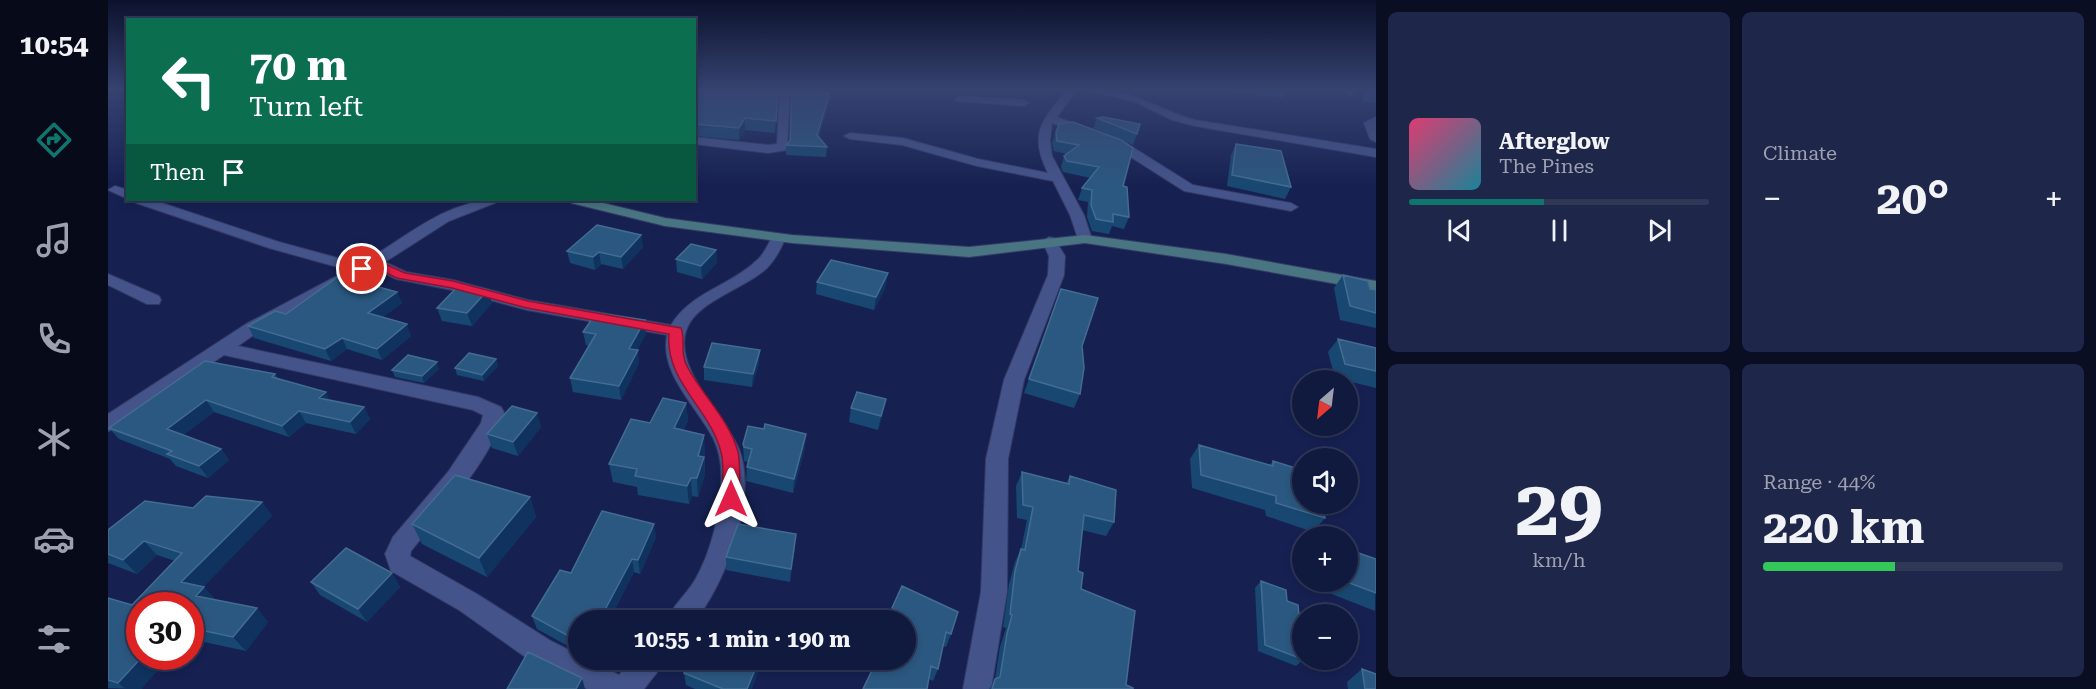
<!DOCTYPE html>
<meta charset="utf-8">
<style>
:root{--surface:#10193e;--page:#1e2649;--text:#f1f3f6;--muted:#9ca0b0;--line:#303858;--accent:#0f766e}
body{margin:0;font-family:"Roboto Serif",serif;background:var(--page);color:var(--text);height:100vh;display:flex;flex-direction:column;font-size:22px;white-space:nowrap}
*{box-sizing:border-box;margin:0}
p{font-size:20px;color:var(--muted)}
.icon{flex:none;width:33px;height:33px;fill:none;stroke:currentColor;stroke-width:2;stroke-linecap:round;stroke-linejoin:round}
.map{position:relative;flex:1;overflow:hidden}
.panel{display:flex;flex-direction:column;gap:12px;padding:12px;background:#090e22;width:720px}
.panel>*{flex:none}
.top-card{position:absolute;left:18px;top:18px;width:570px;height:183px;border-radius:0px;box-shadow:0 3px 9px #0003,0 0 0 2px var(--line);background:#0b6e4f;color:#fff;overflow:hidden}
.needle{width:39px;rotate:208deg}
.controls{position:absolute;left:1184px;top:370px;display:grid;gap:12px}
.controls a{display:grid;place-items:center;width:66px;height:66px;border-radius:50%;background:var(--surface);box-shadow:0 3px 9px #0003,0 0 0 2px var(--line);font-size:30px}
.speed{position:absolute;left:18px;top:592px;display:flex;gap:12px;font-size:30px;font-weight:700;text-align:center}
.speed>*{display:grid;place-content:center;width:78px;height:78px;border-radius:50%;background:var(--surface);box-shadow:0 3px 9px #0003,0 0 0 2px var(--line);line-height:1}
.speed .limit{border:9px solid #d22;background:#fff;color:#111}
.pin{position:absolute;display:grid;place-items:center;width:51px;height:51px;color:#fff;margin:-26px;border:3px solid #fff;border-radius:50%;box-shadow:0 2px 6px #0007}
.me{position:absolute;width:66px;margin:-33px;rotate:0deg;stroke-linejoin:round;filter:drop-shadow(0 0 4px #0008)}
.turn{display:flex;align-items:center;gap:21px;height:126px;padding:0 24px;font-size:27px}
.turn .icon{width:78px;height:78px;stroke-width:2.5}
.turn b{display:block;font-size:42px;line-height:51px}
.then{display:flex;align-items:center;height:57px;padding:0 24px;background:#0003;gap:12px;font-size:22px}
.big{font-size:45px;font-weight:700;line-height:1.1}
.panel .tile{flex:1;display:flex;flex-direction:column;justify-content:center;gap:9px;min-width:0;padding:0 21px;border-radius:9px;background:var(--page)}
.panel .dial{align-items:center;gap:0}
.dial b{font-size:78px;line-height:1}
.song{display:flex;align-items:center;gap:18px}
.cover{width:72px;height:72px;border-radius:9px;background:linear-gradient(135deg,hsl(340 70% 55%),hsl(190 70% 35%))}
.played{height:6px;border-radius:3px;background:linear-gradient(90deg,var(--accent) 45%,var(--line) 45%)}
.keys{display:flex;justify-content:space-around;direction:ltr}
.heat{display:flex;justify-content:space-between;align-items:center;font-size:33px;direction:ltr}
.charge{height:9px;border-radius:4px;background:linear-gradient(90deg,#34c759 44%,var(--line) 0)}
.panel .tiles{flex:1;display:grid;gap:12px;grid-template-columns:repeat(2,1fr)}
.trip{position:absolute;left:460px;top:610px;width:348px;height:60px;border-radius:30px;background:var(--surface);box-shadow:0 3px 9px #0003,0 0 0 2px var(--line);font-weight:700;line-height:60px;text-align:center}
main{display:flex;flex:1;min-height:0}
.menu{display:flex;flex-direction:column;width:108px;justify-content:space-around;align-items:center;background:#060a19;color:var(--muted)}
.menu .icon{width:42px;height:42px}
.menu .current{color:var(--accent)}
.menu b{font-size:27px;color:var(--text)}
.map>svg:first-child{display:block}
</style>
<main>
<nav class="menu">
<b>10:54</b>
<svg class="icon current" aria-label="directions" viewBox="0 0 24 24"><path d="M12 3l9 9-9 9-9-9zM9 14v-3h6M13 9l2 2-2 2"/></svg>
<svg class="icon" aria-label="music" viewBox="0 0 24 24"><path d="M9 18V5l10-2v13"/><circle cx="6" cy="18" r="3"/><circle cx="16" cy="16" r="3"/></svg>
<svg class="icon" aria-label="phone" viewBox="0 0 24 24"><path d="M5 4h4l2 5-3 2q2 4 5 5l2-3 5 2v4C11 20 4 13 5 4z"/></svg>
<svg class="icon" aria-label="climate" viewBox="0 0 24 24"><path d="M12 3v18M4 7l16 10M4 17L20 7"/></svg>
<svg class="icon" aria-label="car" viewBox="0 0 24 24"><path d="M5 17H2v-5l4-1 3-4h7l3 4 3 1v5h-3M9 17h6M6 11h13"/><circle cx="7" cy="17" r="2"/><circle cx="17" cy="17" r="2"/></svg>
<svg class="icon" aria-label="filters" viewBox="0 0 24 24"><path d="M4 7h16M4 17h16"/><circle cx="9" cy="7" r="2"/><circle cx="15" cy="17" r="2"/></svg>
</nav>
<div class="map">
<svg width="1268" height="689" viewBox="0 0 1268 689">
<rect width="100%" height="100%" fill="#162152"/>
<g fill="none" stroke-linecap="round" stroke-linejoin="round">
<defs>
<path id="street" d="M 672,90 L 682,90 L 679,150 L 660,153 L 586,144 L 586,137 L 660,145 L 669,144 Z
M 959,90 L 969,90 L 949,117 L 1018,143 L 1085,185 L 1183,203 L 1190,207 L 1183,211 L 1076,191 L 1010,149 L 944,123 L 942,141 L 944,156 L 976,215 L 984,239 L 977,243 L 970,239 L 962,215 L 945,181 L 869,166 L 794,145 L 742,139 L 736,136 L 742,133 L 795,138 L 870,159 L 940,173 C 920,133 934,121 959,90 Z
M 979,90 C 1021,86 1049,110 1087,120 L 1268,149 L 1268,157 L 1087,126 L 1064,120 L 1028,102 Z
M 1237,90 L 1247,90 L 1245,95 L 1241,96 L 1236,93 Z
M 852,96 L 916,100 L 921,103 L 916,106 L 848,101 L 847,99 Z
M 1268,117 L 1268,142 L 1262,139 L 1256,123 Z
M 7,186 L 20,190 L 20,199 L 0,190 Z
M 27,200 L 45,200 L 171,242 L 252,264 C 295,240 337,200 388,200 L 387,203 L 341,221 L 277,262 L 298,272 L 345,280 L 420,300 L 563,325 C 583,292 622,286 648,261 C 657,254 660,243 666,234 L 676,234 L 678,237 C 673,248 668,259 659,268 C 637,289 587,301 578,331 C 566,370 617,415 631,449 C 650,498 618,582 587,621 L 558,621 C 565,605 578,595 587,580 C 603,552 612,515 613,483 C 614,467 612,452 605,438 C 589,407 551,373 559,335 L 419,310 L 344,290 L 288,279 L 266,268 L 150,332 L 130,346 L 370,397 L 393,407 L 396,412 C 386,457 332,515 303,551 L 302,556 L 369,594 L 443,641 L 471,655 L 471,660 L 481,660 L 511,675 L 523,660 L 555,660 L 551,670 L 536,689 L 479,689 L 423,661 L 351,610 L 283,571 L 277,554 L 285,537 L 340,472 L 373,423 L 375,415 L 365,410 L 116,355 L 7,429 L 0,431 L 0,414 L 138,324 L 240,270 L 161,248 L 28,203 Z
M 941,237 L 946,238 L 957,256 L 956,275 L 916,380 L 900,459 L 899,592 L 883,689 L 855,689 L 873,592 L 878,459 L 896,380 L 940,275 L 941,256 L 934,241 Z
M 0,274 L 51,296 L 53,300 L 51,304 L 39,304 L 0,285 Z"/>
<path id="secondary" d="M 462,200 L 483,200 L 557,218 L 684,235 L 861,247 L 977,235 L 1118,254 L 1268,281 L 1268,291 L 1118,264 L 977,243 L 861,257 L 684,243 L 557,226 L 463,203 Z"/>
</defs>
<use href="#street" stroke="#343965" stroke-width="2"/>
<use href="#secondary" stroke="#343965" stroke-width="2"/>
<use href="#street" fill="#44548a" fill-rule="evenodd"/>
<use href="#secondary" fill="#497482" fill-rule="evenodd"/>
</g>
<path fill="#184871" d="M 586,90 L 670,90 L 667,133 L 637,130 L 631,140 L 586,136 Z
M 1121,90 L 1179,90 L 1175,98 L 1121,92 Z
M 1255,90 L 1268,90 L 1268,103 L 1255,101 Z
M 721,101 L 711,137 L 719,147 L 718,157 L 678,155 L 678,145 Z
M 989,118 L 1029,134 L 1025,145 L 985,128 Z
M 951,124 L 1015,186 L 1021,217 L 1016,229 L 1004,226 L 1001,234 L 984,231 L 979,217 L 980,202 L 970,200 L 974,188 L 983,178 L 955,172 L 953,167 L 956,156 L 959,154 L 946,151 L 944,143 L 948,132 Z
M 1128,144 L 1183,187 L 1177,199 L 1119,186 L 1123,155 Z
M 533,235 L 535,247 L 515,269 L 493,264 L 487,270 L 462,263 L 459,251 Z
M 608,250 L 609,263 L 594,279 L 569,272 L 568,259 Z
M 1235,275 L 1262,289 L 1268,290 L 1268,328 L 1232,320 L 1226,288 Z
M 709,282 L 778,286 L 766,310 L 708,294 Z
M 953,289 L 972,394 L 966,408 L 916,393 Z
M 289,292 L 294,303 L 275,317 L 303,336 L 274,360 L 239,349 L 223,361 L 146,338 L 140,326 L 178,314 Z
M 384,303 L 364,326 L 334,321 L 329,308 Z
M 537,320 L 538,334 L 529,350 L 531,363 L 513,400 L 465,392 L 462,378 L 481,346 L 478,345 L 475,332 Z
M 1230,339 L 1268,348 L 1268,388 L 1227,378 L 1220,352 Z
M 388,359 L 390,366 L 376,381 L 349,375 L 347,368 Z
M 651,363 L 644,387 L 596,380 L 596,367 Z
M 331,369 L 316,383 L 287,377 L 284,370 Z
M 167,374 L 170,379 L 222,400 L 256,407 L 262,419 L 248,434 L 198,423 L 181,437 L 106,412 L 75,435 L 113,449 L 121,460 L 100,478 L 68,466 L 62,459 L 11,439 L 1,428 Z
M 578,403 L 580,421 L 575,431 L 596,435 L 597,475 L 590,497 L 584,496 L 581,504 L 530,495 L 529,487 L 505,482 L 501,464 L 542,423 Z
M 743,408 L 775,413 L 770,430 L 741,422 Z
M 429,413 L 433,427 L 410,456 L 384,448 L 379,434 Z
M 635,444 L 697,448 L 685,493 L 638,481 L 639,467 L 640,462 L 636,461 Z
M 1091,445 L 1162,465 L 1165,461 L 1217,518 L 1205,532 L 1158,516 L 1157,510 L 1084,488 L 1082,459 Z
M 914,472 L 958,483 L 962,476 L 1006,522 L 998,536 L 974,530 L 970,571 L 973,589 L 1018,685 L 1025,689 L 881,689 L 887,679 L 892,647 L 898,628 L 895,627 L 901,584 L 907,562 L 913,549 L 919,520 L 909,518 L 908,486 Z
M 422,497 L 428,517 L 379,577 L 314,544 L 304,524 Z
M 154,502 L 164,516 L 95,587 L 108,600 L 160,622 L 138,651 L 82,639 L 82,606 L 32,657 L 61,657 L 33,689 L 0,688 L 0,598 L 24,605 L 67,561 L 49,555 L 29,574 L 0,563 L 0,530 L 85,508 Z
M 548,537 L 532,574 L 526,572 L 501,621 L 471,621 L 471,652 L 429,629 L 424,616 L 463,573 Z
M 687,547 L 682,582 L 618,570 L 618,557 Z
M 1268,559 L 1267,611 L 1221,593 L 1220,584 L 1215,582 L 1239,582 Z
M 284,573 L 292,587 L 259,622 L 212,595 L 203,582 Z
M 1153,581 L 1179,601 L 1195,660 L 1188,666 L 1150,651 L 1147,588 Z
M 784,608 L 843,634 L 838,647 L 835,646 L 830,669 L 825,681 L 821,679 L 798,621 L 780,621 Z
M 1254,669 L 1268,689 L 1240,689 L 1239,682 Z
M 576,673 L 644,689 L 587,689 L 578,685 Z"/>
<path fill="#0f325f" d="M 722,93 L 721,101 L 708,145 L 709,135 Z
M 637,118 L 637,130 L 631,140 L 631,128 Z
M 533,235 L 535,247 L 515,269 L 513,257 Z
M 608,250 L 609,263 L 594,279 L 593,266 Z
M 491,252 L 493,264 L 487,270 L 485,257 Z
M 780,273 L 778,286 L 766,310 L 768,297 Z
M 380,290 L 384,303 L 364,326 L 359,313 Z
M 289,292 L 294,303 L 265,324 L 260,313 Z
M 537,320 L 538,334 L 523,362 L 521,349 Z
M 299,324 L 303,336 L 274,360 L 269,349 Z
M 234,338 L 239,349 L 223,361 L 217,349 Z
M 530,350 L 531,363 L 513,400 L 511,386 Z
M 652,350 L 651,363 L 644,387 L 645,374 Z
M 388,359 L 390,366 L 376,381 L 374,375 Z
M 329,362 L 331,369 L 316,383 L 314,376 Z
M 218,392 L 224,404 L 211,398 Z
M 778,399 L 775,413 L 770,430 L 773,416 Z
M 98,400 L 106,412 L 68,440 L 59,429 Z
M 578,403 L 580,421 L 568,447 L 566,428 Z
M 256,407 L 262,419 L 248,434 L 242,422 Z
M 191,411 L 198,423 L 181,437 L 174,426 Z
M 429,413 L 433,427 L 410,456 L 405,442 Z
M 698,434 L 697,448 L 685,493 L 686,479 Z
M 596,435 L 597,454 L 595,459 L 596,457 L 597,475 L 590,497 L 589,478 L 590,456 Z
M 113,449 L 121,460 L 100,478 L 91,466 Z
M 583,478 L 584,496 L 581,504 L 579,486 Z
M 422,497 L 428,517 L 379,577 L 371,558 Z
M 154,502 L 164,516 L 87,596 L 73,582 Z
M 546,524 L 548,537 L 532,574 L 530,560 Z
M 688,534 L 687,547 L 682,582 L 683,569 Z
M 36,541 L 49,555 L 29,574 L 15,560 Z
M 524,559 L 526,572 L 501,621 L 491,621 Z
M 284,573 L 292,587 L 259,622 L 250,609 Z
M 96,587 L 109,601 L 88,596 Z
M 149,608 L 160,622 L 138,651 L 125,637 Z
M 34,657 L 61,657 L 33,689 L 18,689 L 10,683 Z
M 651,660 L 655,660 L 644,689 L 639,689 Z
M 474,678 L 477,689 L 468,689 Z"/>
<path fill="#2b5880" stroke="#446c92" stroke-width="1.5" d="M 586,90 L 670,90 L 668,121 L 637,118 L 631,128 L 586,124 Z
M 684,90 L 722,93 L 709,135 L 719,147 L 678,145 L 682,141 Z
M 995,117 L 1032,124 L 1029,134 L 989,118 Z
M 965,122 L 1013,140 L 1025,148 L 1015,186 L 1019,187 L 1021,217 L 1005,214 L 1005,222 L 988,219 L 983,205 L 984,190 L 974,188 L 991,167 L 959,161 L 956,156 L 971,145 L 949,141 L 948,132 L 951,124 Z
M 1128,144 L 1173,151 L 1183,187 L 1124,175 Z
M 489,225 L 533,235 L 513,257 L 491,252 L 485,257 L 459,251 Z
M 583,244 L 608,250 L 593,266 L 568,259 Z
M 723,260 L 780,273 L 768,297 L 709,282 Z
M 1235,275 L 1260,281 L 1262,289 L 1268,290 L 1268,313 L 1242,306 Z
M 231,276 L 289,292 L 260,313 L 299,324 L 269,349 L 234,338 L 217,349 L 140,326 L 167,311 L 178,314 Z
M 352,284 L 380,290 L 359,313 L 329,308 Z
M 953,289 L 990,298 L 974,346 L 976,368 L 972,394 L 921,379 Z
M 488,313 L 537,320 L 521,349 L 530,350 L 511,386 L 462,378 L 488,334 L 475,332 Z
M 1230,339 L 1268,348 L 1268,371 L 1237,364 Z
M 604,343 L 652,350 L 645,374 L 596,367 Z
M 361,353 L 388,359 L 374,375 L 347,368 Z
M 300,355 L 329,362 L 314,376 L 284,370 Z
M 97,361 L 167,374 L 164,377 L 218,392 L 211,398 L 256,407 L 242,422 L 191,411 L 174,426 L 98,400 L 59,429 L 113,449 L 91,466 L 59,454 L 64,451 L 1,428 Z
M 749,392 L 778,399 L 773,416 L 743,408 Z
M 555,398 L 578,403 L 566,428 L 596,435 L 590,456 L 596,457 L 589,478 L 583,478 L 579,486 L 527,476 L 529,469 L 501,464 L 523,419 L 542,423 Z
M 404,406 L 429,413 L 405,442 L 379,434 Z
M 657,424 L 698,434 L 686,479 L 639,467 L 644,449 L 636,447 L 635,444 L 640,426 L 656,429 Z
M 1091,445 L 1165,466 L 1165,461 L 1194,470 L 1194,504 L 1214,504 L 1217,518 L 1168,503 L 1168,496 L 1093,475 Z
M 914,472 L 961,484 L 962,476 L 1008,490 L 1006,522 L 976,515 L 970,571 L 975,573 L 973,589 L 1027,611 L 1018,685 L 1025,688 L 1025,689 L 884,689 L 887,679 L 892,677 L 899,634 L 904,615 L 902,614 L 907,571 L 913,549 L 917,550 L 925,507 L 915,505 Z
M 347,475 L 422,497 L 371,558 L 304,524 Z
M 98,496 L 154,502 L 73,582 L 96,587 L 88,596 L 149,608 L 125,637 L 82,628 L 82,606 L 32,606 L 32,657 L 34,657 L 10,683 L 0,680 L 0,598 L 24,605 L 74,553 L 36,541 L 15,560 L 0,554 L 0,530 L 37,501 L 85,508 Z
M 494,511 L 546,524 L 530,560 L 524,559 L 491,621 L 471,621 L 471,645 L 469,645 L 468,640 L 424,616 L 452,570 L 463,573 Z
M 630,524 L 688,534 L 683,569 L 618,557 Z
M 238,548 L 284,573 L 250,609 L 203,582 Z
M 1239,549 L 1268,559 L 1268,593 L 1239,582 Z
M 1153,581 L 1178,590 L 1179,601 L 1190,605 L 1194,646 L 1194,659 L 1157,645 Z
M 794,586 L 850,612 L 843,634 L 838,632 L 830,669 L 823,666 L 819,689 L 755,689 L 769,660 L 798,660 L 798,621 L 783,621 L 787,610 L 784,608 Z
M 420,652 L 474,678 L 468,689 L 399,689 Z
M 582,660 L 651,660 L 639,689 L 615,689 L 576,673 Z
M 1254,669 L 1268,674 L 1268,689 L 1257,689 Z"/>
<linearGradient id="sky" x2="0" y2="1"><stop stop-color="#0c122d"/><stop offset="0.48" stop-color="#364371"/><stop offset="1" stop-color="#364371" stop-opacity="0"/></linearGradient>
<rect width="1268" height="186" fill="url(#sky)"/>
<path fill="#e11d48" stroke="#92132f" stroke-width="1.5" d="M 266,259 L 297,273 L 345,281 L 420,301 L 573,328 C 578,339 571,353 580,368 C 595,396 622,421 630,452 C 633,467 631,484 632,499 L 629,504 L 623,506 L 617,504 L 614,499 C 614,484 617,466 613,452 C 602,408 557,382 561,334 L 419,308 L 344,288 L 289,278 L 266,267 L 254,273 L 248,269 Z"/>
</svg>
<div class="controls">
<a><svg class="needle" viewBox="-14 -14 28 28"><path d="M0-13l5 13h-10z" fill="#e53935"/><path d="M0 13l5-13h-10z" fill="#9ca0b0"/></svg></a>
<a><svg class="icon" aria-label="sound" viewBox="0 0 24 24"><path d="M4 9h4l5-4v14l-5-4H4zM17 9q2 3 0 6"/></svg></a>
<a>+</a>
<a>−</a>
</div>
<div class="speed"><div class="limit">30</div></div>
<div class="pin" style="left:254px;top:269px;background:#d93025"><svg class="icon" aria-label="arrive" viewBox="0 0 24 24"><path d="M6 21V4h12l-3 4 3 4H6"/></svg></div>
<svg class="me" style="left:623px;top:499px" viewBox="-20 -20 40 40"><path d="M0-17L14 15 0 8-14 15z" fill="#e11d48" stroke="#fff" stroke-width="4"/></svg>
<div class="trip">10:55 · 1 min · 190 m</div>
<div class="top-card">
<div class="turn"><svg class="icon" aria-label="left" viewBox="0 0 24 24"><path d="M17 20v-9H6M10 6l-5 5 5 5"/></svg><div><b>70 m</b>Turn left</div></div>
<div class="then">Then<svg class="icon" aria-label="arrive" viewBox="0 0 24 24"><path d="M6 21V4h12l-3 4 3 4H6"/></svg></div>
</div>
</div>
<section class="panel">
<div class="tiles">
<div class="tile">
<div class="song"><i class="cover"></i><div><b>Afterglow</b><p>The Pines</p></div></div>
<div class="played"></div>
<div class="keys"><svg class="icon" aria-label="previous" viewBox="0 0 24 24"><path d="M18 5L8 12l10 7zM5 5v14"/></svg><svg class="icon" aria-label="pause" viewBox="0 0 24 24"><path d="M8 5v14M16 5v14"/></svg><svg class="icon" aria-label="next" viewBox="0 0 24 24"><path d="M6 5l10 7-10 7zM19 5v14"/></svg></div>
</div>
<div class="tile"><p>Climate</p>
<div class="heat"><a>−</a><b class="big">20°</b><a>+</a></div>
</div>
<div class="tile dial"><b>29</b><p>km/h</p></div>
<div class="tile"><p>Range · 44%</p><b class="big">220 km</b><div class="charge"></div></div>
</div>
</section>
</main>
